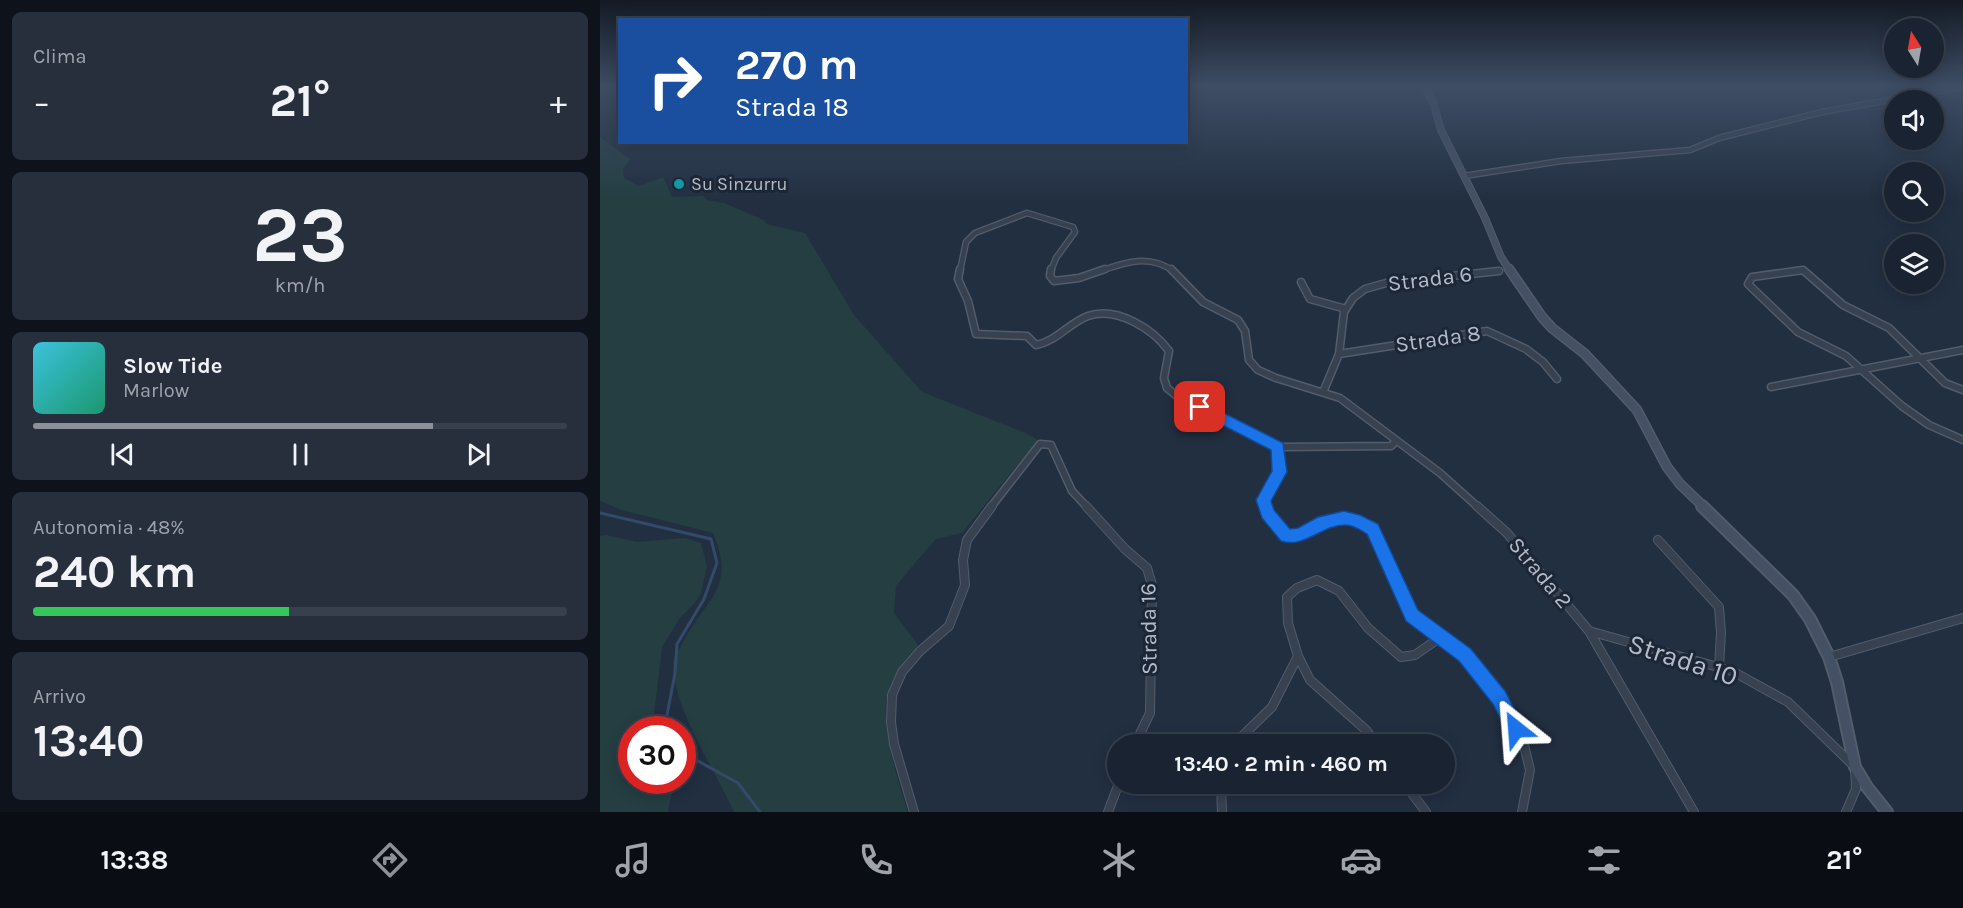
<!DOCTYPE html>
<html lang="it">
<meta charset="utf-8">
<style>
:root{--surface:#1a2331;--page:#272f3d;--text:#f1f3f6;--muted:#9fa4ab;--line:#38404d;--accent:#8c9099}
body{margin:0;font-family:Karla,sans-serif;background:var(--page);color:var(--text);height:100vh;display:flex;flex-direction:column;font-size:22px;white-space:nowrap}
*{box-sizing:border-box;margin:0}
p{font-size:20px;color:var(--muted)}
.icon{flex:none;width:33px;height:33px;fill:none;stroke:currentColor;stroke-width:2;stroke-linecap:round;stroke-linejoin:round}
.map{position:relative;flex:1;overflow:hidden}
.panel{display:flex;flex-direction:column;gap:12px;padding:12px;background:#0e131b;width:600px}
.panel>*{flex:none}
.guide{position:absolute;left:18px;top:18px;width:570px;height:126px;border-radius:0px;box-shadow:0 3px 15px #0003,0 0 0 2px var(--line);background:#1a4fa0;color:#fff;overflow:hidden}
.needle{width:39px;rotate:349deg}
.fabs{position:absolute;left:1284px;top:18px;display:grid;gap:12px}
.fabs a{display:grid;place-items:center;width:60px;height:60px;border-radius:50%;background:var(--surface);box-shadow:0 3px 15px #0003,0 0 0 2px var(--line);font-size:30px}
.speed{position:absolute;left:18px;top:716px;display:flex;gap:12px;font-size:30px;font-weight:700;text-align:center}
.speed>*{display:grid;place-content:center;width:78px;height:78px;border-radius:50%;background:var(--surface);box-shadow:0 3px 15px #0003,0 0 0 2px var(--line);line-height:1}
.speed .limit{border:9px solid #d22;background:#fff;color:#111}
.pin{position:absolute;display:grid;place-items:center;width:51px;height:51px;color:#fff;margin:-26px;border-radius:12px;box-shadow:0 3px 9px #0006}
.me{position:absolute;width:66px;margin:-33px;rotate:332deg;stroke-linejoin:round;filter:drop-shadow(0 0 4px #0008)}
.turn{display:flex;align-items:center;gap:21px;height:126px;padding:0 18px;font-size:27px}
.turn .icon{width:78px;height:78px;stroke-width:2.5}
.turn b{display:block;font-size:42px;line-height:51px}
.big{font-size:45px;font-weight:700;line-height:1.1}
.panel .tile{flex:1;display:flex;flex-direction:column;justify-content:center;gap:9px;min-width:0;padding:0 21px;border-radius:9px;background:var(--page)}
.panel .dial{align-items:center;gap:0}
.dial b{font-size:78px;line-height:1}
.song{display:flex;align-items:center;gap:18px}
.cover{width:72px;height:72px;border-radius:9px;background:linear-gradient(135deg,hsl(190 70% 55%),hsl(160 70% 35%))}
.played{height:6px;border-radius:3px;background:linear-gradient(90deg,var(--accent) 75%,var(--line) 75%)}
.keys{display:flex;justify-content:space-around;direction:ltr}
.heat{display:flex;justify-content:space-between;align-items:center;font-size:33px;direction:ltr}
.charge{height:9px;border-radius:4px;background:linear-gradient(90deg,#34c759 48%,var(--line) 0)}
.trip{position:absolute;left:507px;top:734px;width:348px;height:60px;border-radius:30px;background:var(--surface);box-shadow:0 3px 15px #0003,0 0 0 2px var(--line);font-weight:700;line-height:60px;text-align:center}
.menu{display:flex;height:96px;justify-content:space-around;align-items:center;background:#0a0e14;color:var(--muted)}
.menu .icon{width:42px;height:42px}
.menu .active{color:var(--accent)}
.menu b{font-size:27px;color:var(--text)}
main{display:flex;flex:1;min-height:0}
.map>svg:first-child{display:block}
</style>
<main>
<section class="panel">
<div class="tile"><p>Clima</p>
<div class="heat"><a>−</a><b class="big">21°</b><a>+</a></div>
</div>
<div class="tile dial"><b>23</b><p>km/h</p></div>
<div class="tile">
<div class="song"><i class="cover"></i><div><b>Slow Tide</b><p>Marlow</p></div></div>
<div class="played"></div>
<div class="keys"><svg class="icon" aria-label="previous" viewBox="0 0 24 24"><path d="M18 5L8 12l10 7zM5 5v14"/></svg><svg class="icon" aria-label="pause" viewBox="0 0 24 24"><path d="M8 5v14M16 5v14"/></svg><svg class="icon" aria-label="next" viewBox="0 0 24 24"><path d="M6 5l10 7-10 7zM19 5v14"/></svg></div>
</div>
<div class="tile"><p>Autonomia · 48%</p><b class="big">240 km</b><div class="charge"></div></div>
<div class="tile"><p>Arrivo</p><b class="big">13:40</b></div>
</section>
<div class="map">
<svg width="1363" height="812" viewBox="0 0 1363 812">
<rect width="100%" height="100%" fill="#222f41"/>
<path fill="#243e42" d="M 0,137 L 30,159 L 23,169 L 24,178 L 39,186 L 63,177 L 72,197 L 103,196 L 107,200 L 124,203 L 164,220 L 166,224 L 205,233 L 254,315 L 322,392 L 423,432 L 440,441 L 428,452 L 362,533 L 336,539 L 315,563 L 296,586 L 294,613 L 318,645 C 305,660 294,673 288,692 C 279,722 298,782 308,812 L 134,812 C 114,768 75,712 73,665 C 73,658 79,650 82,644 C 105,599 137,589 113,533 L 22,510 L 0,501 Z
M 6,535 L 37,542 L 85,538 L 101,543 L 107,566 L 101,593 L 95,603 L 80,618 L 62,647 L 53,723 L 57,729 L 32,729 L 32,780 L 74,780 L 68,812 L 0,812 L 0,536 Z"/>
<g fill="none" stroke-linecap="round" stroke-linejoin="round">
<path stroke="#344a69" stroke-width="3" d="M 0,513 L 111,539 L 117,563 L 104,599 L 77,644 L 75,673 L 66,720 L 71,729
M 82,747 L 87,755 L 138,783 L 160,812"/>
<defs>
<path id="street-far2" d="M 864,176 L 961,161 L 1090,150 L 1119,138 L 1222,112 L 1363,87
M 360,271 L 366,242 L 375,233 L 427,213 L 473,227 L 475,232 L 456,258 L 451,271
M 501,271 C 525,262 550,254 573,271
M 1199,271 L 1204,271"/>
<path id="street-far1" d="M 360,269 L 358,279 L 368,301 L 376,334 L 427,336 L 436,345 C 457,341 469,323 488,316 C 517,306 553,329 569,351 L 564,378 L 567,388 L 579,398 L 652,432 L 678,447 L 791,446 L 796,441
M 451,269 L 450,276 L 454,281 L 479,278 L 505,269
M 571,269 L 603,302 L 638,320 L 645,331 L 649,360 L 658,370 L 676,378 L 740,398 L 840,473 L 878,507
M 701,282 L 710,299 L 746,309
M 739,354 L 887,331 L 926,349 L 943,362 L 957,379
M 1171,387 L 1363,350
M 724,390 L 739,354 L 744,312 L 753,298 L 765,289 L 786,283 L 899,271
M 1363,390 L 1345,383 L 1289,328 L 1243,305 L 1203,270 L 1152,277 L 1148,284 L 1198,332 L 1246,356 L 1302,406 L 1329,425 L 1363,440
M 391,507 L 440,444 L 451,445 L 472,491 L 487,507
M 665,507 L 663,500 L 680,472 L 678,447"/>
<path id="street" d="M 486,506 L 525,549 L 547,568 L 552,585 L 550,713 L 535,744
M 665,506 L 667,514 L 687,536 L 700,535 L 718,524 L 744,518 L 755,520 L 773,529 L 812,615 L 865,655 L 899,698 L 924,745 L 930,770 L 922,812
M 877,506 L 907,533 L 989,631 L 1094,812
M 1058,540 L 1119,607 L 1121,633 L 1119,667
M 989,631 L 1132,671 L 1188,702 L 1255,767 L 1256,789 L 1246,812
M 698,656 L 710,680 L 766,730 L 776,744
M 1229,657 L 1363,618
M 634,744 L 672,707 L 698,656 L 688,623 L 687,597 L 697,588 L 717,580 L 739,591 L 768,628 L 801,657 L 815,655 L 842,636
M 621,783 L 622,812
M 804,783 L 826,812
M 314,812 L 294,744 L 291,722 L 292,695 L 302,672 L 320,651 L 349,626 L 365,585 L 363,560 L 367,540 L 392,506
M 508,812 L 519,783"/>
<path id="secondary-far2" d="M 824,86 L 833,102 L 841,130 L 885,218 L 901,257 L 910,271"/>
<path id="secondary-far1" d="M 909,269 L 942,317 L 952,328 L 985,354 L 1037,410 L 1067,467 L 1080,484 L 1104,507"/>
<path id="secondary" d="M 1102,506 L 1193,595 L 1210,619 L 1229,657 L 1237,682 L 1255,767 L 1267,787 L 1287,812"/>
</defs>
<use href="#street-far2" stroke="#525c6b" stroke-width="7"/>
<use href="#street-far1" stroke="#525c6b" stroke-width="9"/>
<use href="#street" stroke="#525c6b" stroke-width="10"/>
<use href="#secondary-far2" stroke="#525c6b" stroke-width="8"/>
<use href="#secondary-far1" stroke="#525c6b" stroke-width="11"/>
<use href="#secondary" stroke="#525c6b" stroke-width="14"/>
<use href="#street-far2" stroke="#374150" stroke-width="4.5"/>
<use href="#street-far1" stroke="#374150" stroke-width="6"/>
<use href="#street" stroke="#374150" stroke-width="8"/>
<use href="#secondary-far2" stroke="#445064" stroke-width="6"/>
<use href="#secondary-far1" stroke="#445064" stroke-width="8"/>
<use href="#secondary" stroke="#445064" stroke-width="10"/>
</g>
<linearGradient id="sky" x2="0" y2="1"><stop stop-color="#131a24"/><stop offset="0.43" stop-color="#3e4d65"/><stop offset="1" stop-color="#3e4d65" stop-opacity="0"/></linearGradient>
<rect width="1363" height="200" fill="url(#sky)"/>
<path fill="#1a73e8" stroke="#114b97" stroke-width="1.5" d="M 600,401 L 683,443 L 687,472 L 671,501 L 674,510 L 690,529 L 698,528 L 718,517 L 744,511 L 760,515 L 778,524 L 818,610 L 871,649 L 905,691 L 925,729 L 922,736 L 916,739 L 909,736 L 893,704 L 859,661 L 806,621 L 767,534 C 761,530 753,525 745,525 C 722,525 704,549 681,541 L 662,518 L 656,500 L 672,471 L 671,450 L 595,411 L 593,407 L 595,403 Z"/>
<circle fill="#0f9aa8" stroke="#1c2635" stroke-width="2" cx="79" cy="184" r="6"/>
<g text-anchor="middle" dominant-baseline="central" stroke-width="6" stroke-linejoin="round" paint-order="stroke">
<g font-size="18" fill="#b3bccb" stroke="#1c2635" text-anchor="start">
<text x="91" y="184">Su Sinzurru</text>
</g>
<g font-size="22" fill="#b3bccb" stroke="#1c2635">
<text transform="translate(830 279) rotate(-7)">Strada 6</text>
<text transform="translate(838 339) rotate(-8)">Strada 8</text>
<text transform="translate(940 573) rotate(50)">Strada 2</text>
<text transform="translate(549 629) rotate(-91)">Strada 16</text>
</g>
<g font-size="27" fill="#b3bccb" stroke="#1c2635">
<text transform="translate(1083 660) rotate(18)">Strada 10</text>
</g>
</g>
</svg>
<div class="fabs">
<a><svg class="needle" viewBox="-14 -14 28 28"><path d="M0-13l5 13h-10z" fill="#e53935"/><path d="M0 13l5-13h-10z" fill="#9fa4ab"/></svg></a>
<a><svg class="icon" aria-label="sound" viewBox="0 0 24 24"><path d="M4 9h4l5-4v14l-5-4H4zM17 9q2 3 0 6"/></svg></a>
<a><svg class="icon" aria-label="search" viewBox="0 0 24 24"><circle cx="10" cy="10" r="6"/><path d="M15 15l6 6"/></svg></a>
<a><svg class="icon" aria-label="layers" viewBox="0 0 24 24"><path d="M12 4l9 5-9 5-9-5zM3 14l9 5 9-5"/></svg></a>
</div>
<div class="speed"><div class="limit">30</div></div>
<div class="pin" style="left:600px;top:407px;background:#d93025"><svg class="icon" aria-label="arrive" viewBox="0 0 24 24"><path d="M6 21V4h12l-3 4 3 4H6"/></svg></div>
<svg class="me" style="left:916px;top:729px" viewBox="-20 -20 40 40"><path d="M0-17L14 15 0 8-14 15z" fill="#1a73e8" stroke="#fff" stroke-width="4"/></svg>
<div class="trip">13:40 · 2 min · 460 m</div>
<div class="guide">
<div class="turn"><svg class="icon" aria-label="right" viewBox="0 0 24 24"><path d="M7 20v-9h11M14 6l5 5-5 5"/></svg><div><b>270 m</b>Strada 18</div></div>
</div>
</div>
</main>
<nav class="menu">
<b>13:38</b>
<svg class="icon active" aria-label="directions" viewBox="0 0 24 24"><path d="M12 3l9 9-9 9-9-9zM9 14v-3h6M13 9l2 2-2 2"/></svg>
<svg class="icon" aria-label="music" viewBox="0 0 24 24"><path d="M9 18V5l10-2v13"/><circle cx="6" cy="18" r="3"/><circle cx="16" cy="16" r="3"/></svg>
<svg class="icon" aria-label="phone" viewBox="0 0 24 24"><path d="M5 4h4l2 5-3 2q2 4 5 5l2-3 5 2v4C11 20 4 13 5 4z"/></svg>
<svg class="icon" aria-label="climate" viewBox="0 0 24 24"><path d="M12 3v18M4 7l16 10M4 17L20 7"/></svg>
<svg class="icon" aria-label="car" viewBox="0 0 24 24"><path d="M5 17H2v-5l4-1 3-4h7l3 4 3 1v5h-3M9 17h6M6 11h13"/><circle cx="7" cy="17" r="2"/><circle cx="17" cy="17" r="2"/></svg>
<svg class="icon" aria-label="filters" viewBox="0 0 24 24"><path d="M4 7h16M4 17h16"/><circle cx="9" cy="7" r="2"/><circle cx="15" cy="17" r="2"/></svg>
<b>21°</b>
</nav>
